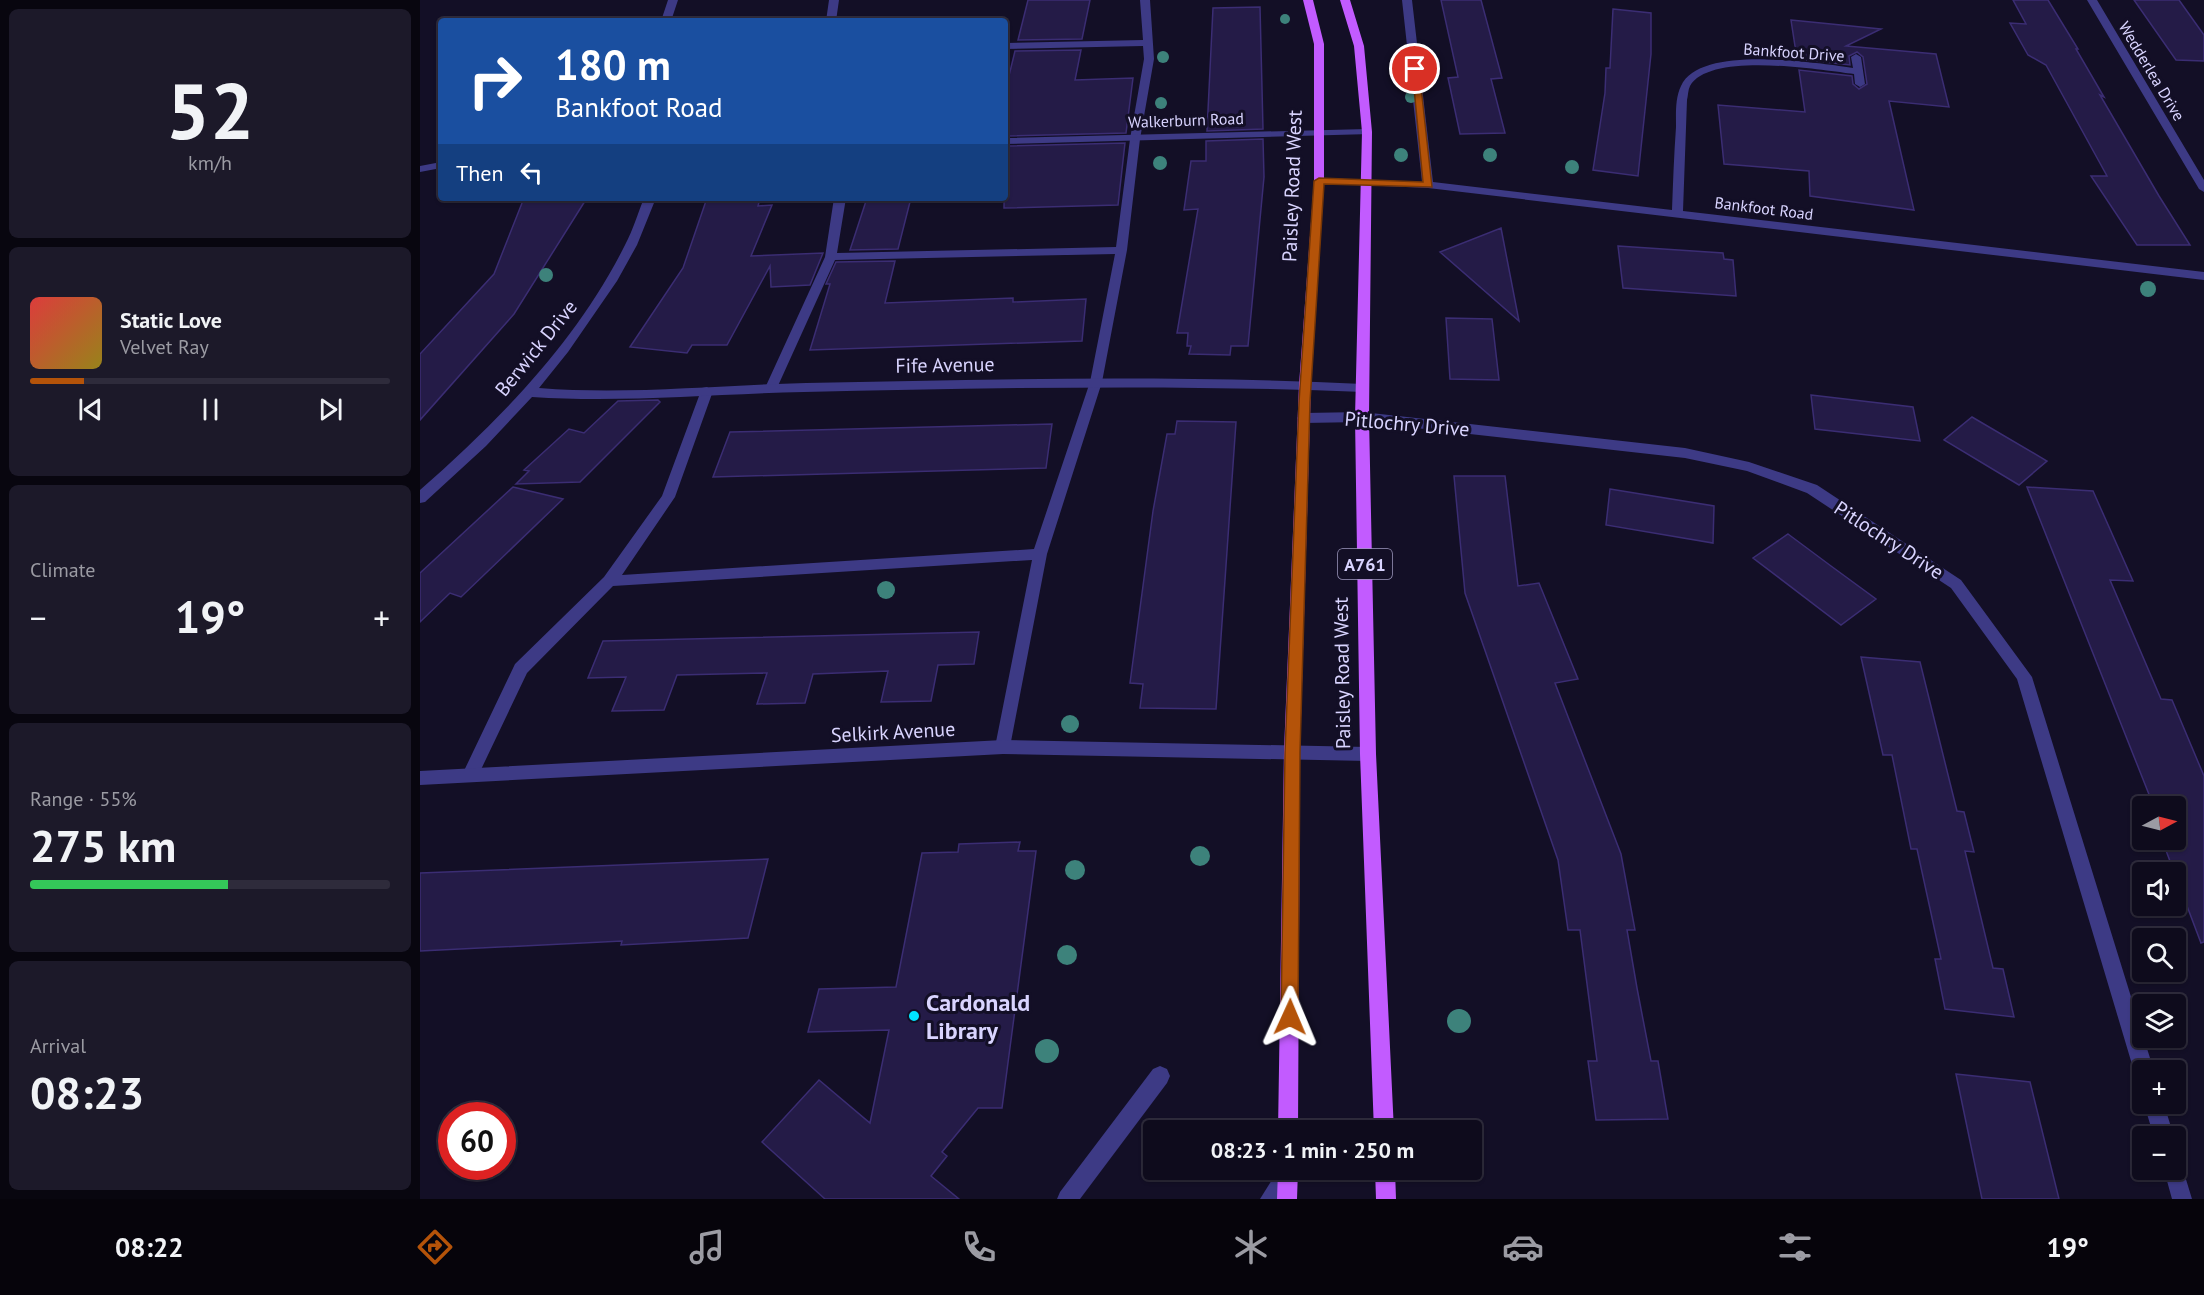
<!DOCTYPE html>
<meta charset="utf-8">
<style>
:root{--surface:#0e0b1c;--page:#1c1929;--text:#f1f3f6;--muted:#9b9ba3;--line:#2e2b3b;--accent:#b45309}
body{margin:0;font-family:"PT Sans",sans-serif;background:var(--page);color:var(--text);height:100vh;display:flex;flex-direction:column;font-size:22px;white-space:nowrap}
*{box-sizing:border-box;margin:0}
p{font-size:20px;color:var(--muted)}
.icon{flex:none;width:33px;height:33px;fill:none;stroke:currentColor;stroke-width:2;stroke-linecap:round;stroke-linejoin:round}
.map{position:relative;flex:1;overflow:hidden}
.sheet{display:flex;flex-direction:column;gap:9px;padding:9px;background:#08060f;width:420px}
.sheet>*{flex:none}
.hud{position:absolute;left:18px;top:18px;width:570px;height:183px;border-radius:6px;box-shadow:0 2px 4px #0004,0 0 0 2px var(--line);background:#1a4fa0;color:#fff;overflow:hidden}
.needle{width:39px;rotate:83deg}
.tools{position:absolute;left:1712px;top:796px;display:grid;gap:12px}
.tools a{display:grid;place-items:center;width:54px;height:54px;border-radius:6px;background:var(--surface);box-shadow:0 2px 4px #0004,0 0 0 2px var(--line);font-size:30px}
.speed{position:absolute;left:18px;top:1102px;display:flex;gap:12px;font-size:30px;font-weight:700;text-align:center}
.speed>*{display:grid;place-content:center;width:78px;height:78px;border-radius:50%;background:var(--surface);box-shadow:0 2px 4px #0004,0 0 0 2px var(--line);line-height:1}
.speed .limit{border:9px solid #d22;background:#fff;color:#111}
.pin{position:absolute;display:grid;place-items:center;width:51px;height:51px;color:#fff;margin:-26px;border:3px solid #fff;border-radius:50%;box-shadow:0 2px 6px #0007}
.me{position:absolute;width:66px;margin:-33px;rotate:1deg;stroke-linejoin:round;filter:drop-shadow(0 0 4px #0008)}
.turn{display:flex;align-items:center;gap:21px;height:126px;padding:0 18px;font-size:27px}
.turn .icon{width:78px;height:78px;stroke-width:2.5}
.turn b{display:block;font-size:42px;line-height:51px}
.then{display:flex;align-items:center;height:57px;padding:0 18px;background:#0003;gap:12px;font-size:22px}
.big{font-size:45px;font-weight:700;line-height:1.1}
.sheet .tile{flex:1;display:flex;flex-direction:column;justify-content:center;gap:9px;min-width:0;padding:0 21px;border-radius:9px;background:var(--page)}
.sheet .dial{align-items:center;gap:0}
.dial b{font-size:78px;line-height:1}
.song{display:flex;align-items:center;gap:18px}
.cover{width:72px;height:72px;border-radius:9px;background:linear-gradient(135deg,hsl(0 70% 55%),hsl(50 70% 35%))}
.played{height:6px;border-radius:3px;background:linear-gradient(90deg,var(--accent) 15%,var(--line) 15%)}
.keys{display:flex;justify-content:space-around;direction:ltr}
.heat{display:flex;justify-content:space-between;align-items:center;font-size:33px;direction:ltr}
.charge{height:9px;border-radius:4px;background:linear-gradient(90deg,#34c759 55%,var(--line) 0)}
.trip{position:absolute;left:723px;top:1120px;width:339px;height:60px;border-radius:6px;background:var(--surface);box-shadow:0 2px 4px #0004,0 0 0 2px var(--line);font-weight:700;line-height:60px;text-align:center}
.tabs{display:flex;height:96px;justify-content:space-around;align-items:center;background:#06040b;color:var(--muted)}
.tabs .icon{width:42px;height:42px}
.tabs .current{color:var(--accent)}
.tabs b{font-size:27px;color:var(--text)}
main{display:flex;flex:1;min-height:0}
.map>svg:first-child{display:block}
</style>
<main>
<section class="sheet">
<div class="tile dial"><b>52</b><p>km/h</p></div>
<div class="tile">
<div class="song"><i class="cover"></i><div><b>Static Love</b><p>Velvet Ray</p></div></div>
<div class="played"></div>
<div class="keys"><svg class="icon" aria-label="previous" viewBox="0 0 24 24"><path d="M18 5L8 12l10 7zM5 5v14"/></svg><svg class="icon" aria-label="pause" viewBox="0 0 24 24"><path d="M8 5v14M16 5v14"/></svg><svg class="icon" aria-label="next" viewBox="0 0 24 24"><path d="M6 5l10 7-10 7zM19 5v14"/></svg></div>
</div>
<div class="tile"><p>Climate</p>
<div class="heat"><a>−</a><b class="big">19°</b><a>+</a></div>
</div>
<div class="tile"><p>Range · 55%</p><b class="big">275 km</b><div class="charge"></div></div>
<div class="tile"><p>Arrival</p><b class="big">08:23</b></div>
</section>
<div class="map">
<svg width="1784" height="1199" viewBox="0 0 1784 1199">
<rect width="100%" height="100%" fill="#130f26"/>
<path fill="#241b47" stroke="#3b2d73" stroke-width="1.5" d="M 608,0 L 670,0 L 662,39 L 598,40 Z
M 1021,0 L 1061,0 L 1082,78 L 1071,79 L 1085,133 L 1040,134 L 1028,78 L 1038,77 Z
M 1593,0 L 1628,0 L 1658,49 L 1656,49 L 1684,97 L 1680,95 L 1739,196 L 1770,245 L 1717,245 L 1671,176 L 1687,176 L 1626,65 L 1608,55 L 1590,23 L 1606,24 Z
M 1714,0 L 1759,0 L 1784,35 L 1784,61 L 1756,60 Z
M 840,7 L 843,129 L 787,131 L 793,8 Z
M 1193,9 L 1231,13 L 1231,54 L 1218,176 L 1173,170 L 1185,93 L 1186,68 L 1190,68 Z
M 1371,20 L 1461,29 L 1426,46 L 1516,54 L 1529,107 L 1469,101 L 1494,210 L 1390,196 L 1389,171 L 1304,164 L 1298,105 L 1385,112 L 1379,70 L 1432,76 L 1433,84 L 1439,89 L 1447,84 L 1443,57 L 1437,52 L 1429,56 L 1430,65 L 1377,59 Z
M 661,50 L 655,80 L 713,78 L 706,133 L 585,136 L 585,92 L 595,51 Z
M 843,139 L 844,177 L 828,346 L 811,346 L 810,355 L 769,354 L 771,346 L 767,346 L 768,333 L 757,333 L 778,209 L 764,210 L 771,161 L 786,161 L 786,141 Z
M 705,143 L 698,205 L 584,208 L 585,146 Z
M 104,198 L 162,198 L 165,201 L 94,314 L 0,420 L 0,354 L 74,274 Z
M 287,198 L 340,198 L 338,206 L 352,205 L 331,256 L 403,253 L 390,285 L 351,287 L 350,266 L 307,345 L 272,345 L 267,353 L 210,347 L 263,268 Z
M 447,198 L 491,198 L 478,249 L 430,250 Z
M 1081,228 L 1099,321 L 1020,252 Z
M 1198,246 L 1303,253 L 1304,259 L 1313,260 L 1316,296 L 1203,288 Z
M 475,261 L 465,303 L 593,298 L 593,302 L 666,299 L 662,341 L 390,350 L 410,284 L 406,284 L 416,262 Z
M 1026,318 L 1072,319 L 1079,380 L 1030,379 Z
M 1391,395 L 1493,407 L 1500,441 L 1395,429 Z
M 238,400 L 240,402 L 160,482 L 96,484 L 109,471 L 104,470 L 149,429 L 164,433 L 198,401 Z
M 1552,417 L 1627,461 L 1599,485 L 1524,440 Z
M 757,421 L 816,422 L 796,709 L 720,708 L 723,684 L 710,683 L 733,511 L 747,434 L 755,434 Z
M 632,424 L 626,468 L 293,477 L 310,432 Z
M 1034,476 L 1085,476 L 1098,586 L 1119,583 L 1158,679 L 1135,683 L 1201,854 L 1215,930 L 1207,930 L 1217,988 L 1231,1061 L 1238,1061 L 1248,1119 L 1176,1120 L 1168,1061 L 1177,1061 L 1160,930 L 1148,930 L 1138,860 L 1045,593 Z
M 93,487 L 143,499 L 41,597 L 30,593 L 0,622 L 0,573 Z
M 1607,487 L 1673,491 L 1713,581 L 1690,580 L 1741,699 L 1752,700 L 1784,776 L 1784,942 L 1781,943 L 1742,840 L 1755,840 L 1755,807 L 1734,807 Z
M 1190,489 L 1294,506 L 1293,543 L 1186,525 Z
M 1368,534 L 1411,566 L 1456,599 L 1421,625 L 1333,558 Z
M 559,632 L 554,664 L 518,665 L 511,701 L 461,702 L 468,671 L 393,674 L 385,703 L 337,704 L 347,673 L 257,675 L 244,710 L 192,711 L 206,677 L 168,678 L 183,641 Z
M 1441,657 L 1500,662 L 1537,811 L 1544,812 L 1554,852 L 1545,851 L 1573,968 L 1583,969 L 1594,1017 L 1525,1009 L 1515,959 L 1521,959 L 1497,849 L 1491,849 L 1472,755 L 1463,755 Z
M 600,842 L 598,851 L 616,851 L 582,1108 L 558,1108 L 522,1152 L 527,1156 L 511,1176 L 539,1199 L 405,1199 L 342,1142 L 399,1080 L 450,1123 L 469,1030 L 388,1032 L 399,989 L 476,987 L 502,853 L 538,852 L 539,844 Z
M 348,859 L 328,938 L 201,945 L 202,941 L 0,951 L 0,873 Z
M 1536,1074 L 1610,1082 L 1639,1199 L 1562,1199 Z"/>
<g fill="none" stroke-linecap="round" stroke-linejoin="round">
<path fill="#3d3a85" fill-rule="evenodd" d="M 409,0 L 419,0 L 416,21 L 406,21 Z
M 720,0 L 730,0 L 734,59 L 720,139 L 707,250 L 682,382 L 627,554 L 589,752 L 583,754 L 577,752 L 575,747 L 612,560 L 193,586 L 107,673 L 56,780 L 50,782 L 44,780 L 42,775 L 95,664 L 184,577 L 242,496 L 282,388 L 287,387 L 293,391 L 255,497 L 202,575 L 614,549 L 670,382 L 695,254 L 415,260 L 357,388 L 351,392 L 345,388 L 405,257 L 414,198 L 426,198 L 417,253 L 696,247 L 710,139 L 724,59 L 723,46 L 585,49 L 585,43 L 723,40 Z
M 740,1066 L 747,1069 L 750,1076 L 747,1083 L 660,1199 L 637,1199 L 640,1192 L 733,1069 Z"/>
<path fill="#3d3a85" fill-rule="evenodd" d="M 248,0 L 258,0 L 251,21 L 241,21 Z
M 982,0 L 992,0 L 1013,182 L 1252,210 C 1253,182 1254,155 1256,127 C 1256,114 1255,98 1261,86 C 1280,44 1396,63 1433,68 L 1431,57 L 1436,54 L 1441,57 L 1445,84 L 1440,87 L 1435,84 L 1434,74 C 1400,70 1290,51 1270,86 C 1268,90 1268,96 1267,100 L 1263,211 L 1784,272 L 1784,280 L 1008,188 L 895,183 L 894,181 L 899,178 L 1002,182 Z
M 1667,0 L 1677,0 L 1784,180 L 1784,192 L 1779,189 Z
M 947,129 L 952,132 L 951,134 L 585,144 L 585,138 Z
M 21,162 L 21,168 L 0,172 L 0,166 Z
M 224,198 L 236,198 L 217,245 L 197,281 L 148,352 L 119,388 C 208,395 297,385 386,383 C 572,379 757,375 943,384 L 949,388 L 943,392 C 757,384 570,388 384,392 C 293,394 202,403 112,397 L 66,446 L 5,502 L 0,503 L 0,490 C 80,420 157,341 205,245 C 213,230 218,213 224,198 Z
M 942,412 L 1265,448 L 1329,462 L 1397,485 L 1541,580 L 1612,677 L 1734,1071 L 1722,1071 L 1722,1080 L 1717,1078 L 1714,1071 L 1597,679 L 1531,588 L 1387,493 L 1327,471 L 1265,458 L 942,422 L 884,423 L 877,418 L 884,413 Z
M 583,740 L 948,747 L 954,749 L 956,754 L 954,759 L 948,761 L 583,754 L 0,785 L 0,771 Z
M 1724,1104 L 1744,1104 L 1754,1137 L 1734,1137 Z
M 1755,1160 L 1761,1163 L 1772,1199 L 1752,1199 L 1744,1170 L 1755,1170 Z"/>
<path fill="#3d3a85" fill-rule="evenodd" d="M 858,1170 L 877,1170 L 878,1173 L 862,1199 L 840,1199 Z"/>
<path fill="#c25bff" fill-rule="evenodd" d="M 883,0 L 893,0 L 904,44 L 904,181 L 891,385 L 880,751 L 878,1131 L 858,1131 L 864,751 L 879,385 L 894,181 L 894,44 Z
M 920,0 L 930,0 L 944,46 L 952,132 L 949,417 L 956,754 L 974,1131 L 954,1131 L 940,754 L 935,417 L 942,132 L 934,46 Z
M 858,1170 L 878,1170 L 877,1199 L 857,1199 Z
M 955,1170 L 975,1170 L 976,1199 L 956,1199 Z"/>
</g>
<g fill="#3d827b">
<circle cx="865" cy="19" r="5"/>
<circle cx="743" cy="57" r="6"/>
<circle cx="979" cy="62" r="6"/>
<circle cx="991" cy="97" r="6"/>
<circle cx="741" cy="103" r="6"/>
<circle cx="981" cy="155" r="7"/>
<circle cx="1070" cy="155" r="7"/>
<circle cx="740" cy="163" r="7"/>
<circle cx="1152" cy="167" r="7"/>
<circle cx="126" cy="275" r="7"/>
<circle cx="1728" cy="289" r="8"/>
<circle cx="466" cy="590" r="9"/>
<circle cx="650" cy="724" r="9"/>
<circle cx="780" cy="856" r="10"/>
<circle cx="655" cy="870" r="10"/>
<circle cx="647" cy="955" r="10"/>
<circle cx="1039" cy="1021" r="12"/>
<circle cx="627" cy="1051" r="12"/>
</g>
<path fill="#b45309" stroke="#753606" stroke-width="1.5" d="M 992,67 L 999,69 L 1012,187 L 904,184 L 890,402 L 880,752 L 878,1017 L 876,1023 L 870,1026 L 863,1023 L 861,1017 L 865,752 L 879,402 L 894,181 L 899,178 L 1003,182 Z"/>
<circle fill="#00e5ff" stroke="#130f26" stroke-width="2" cx="494" cy="1016" r="6"/>
<g text-anchor="middle" dominant-baseline="central" stroke-width="6" stroke-linejoin="round" paint-order="stroke">
<g font-size="16" fill="#d9d4ff" stroke="#130f26">
<text transform="translate(1374 52) rotate(4)">Bankfoot Drive</text>
<text transform="translate(1732 71) rotate(59)">Wedderlea Drive</text>
<text transform="translate(766 120) rotate(-2)">Walkerburn Road</text>
<text transform="translate(1344 208) rotate(7)">Bankfoot Road</text>
</g>
<rect fill="#130f26" stroke="#9e99be" stroke-width="1.5" x="918" y="549" width="54" height="30" rx="4.5"/>
<g font-size="18" font-weight="bold" fill="#d9d4ff">
<text x="945" y="564">A761</text>
</g>
<g font-size="20" fill="#d9d4ff" stroke="#130f26">
<text transform="translate(872 186) rotate(-88)">Paisley Road West</text>
<text transform="translate(116 348) rotate(-51)">Berwick Drive</text>
<text transform="translate(525 365) rotate(-1)">Fife Avenue</text>
<text transform="translate(987 424) rotate(5)">Pitlochry Drive</text>
<text transform="translate(1469 540) rotate(33)">Pitlochry Drive</text>
<text transform="translate(922 673) rotate(-91)">Paisley Road West</text>
<text transform="translate(473 732) rotate(-3)">Selkirk Avenue</text>
</g>
<g font-size="24" font-weight="bold" fill="#d9d4ff" stroke="#130f26" text-anchor="start">
<text x="506" y="1002">Cardonald<tspan x="506" dy="28">Library</tspan></text>
</g>
</g>
</svg>
<div class="tools">
<a><svg class="needle" viewBox="-14 -14 28 28"><path d="M0-13l5 13h-10z" fill="#e53935"/><path d="M0 13l5-13h-10z" fill="#9b9ba3"/></svg></a>
<a><svg class="icon" aria-label="sound" viewBox="0 0 24 24"><path d="M4 9h4l5-4v14l-5-4H4zM17 9q2 3 0 6"/></svg></a>
<a><svg class="icon" aria-label="search" viewBox="0 0 24 24"><circle cx="10" cy="10" r="6"/><path d="M15 15l6 6"/></svg></a>
<a><svg class="icon" aria-label="layers" viewBox="0 0 24 24"><path d="M12 4l9 5-9 5-9-5zM3 14l9 5 9-5"/></svg></a>
<a>+</a>
<a>−</a>
</div>
<div class="speed"><div class="limit">60</div></div>
<div class="pin" style="left:995px;top:69px;background:#d93025"><svg class="icon" aria-label="arrive" viewBox="0 0 24 24"><path d="M6 21V4h12l-3 4 3 4H6"/></svg></div>
<svg class="me" style="left:870px;top:1017px" viewBox="-20 -20 40 40"><path d="M0-17L14 15 0 8-14 15z" fill="#b45309" stroke="#fff" stroke-width="4"/></svg>
<div class="trip">08:23 · 1 min · 250 m</div>
<div class="hud">
<div class="turn"><svg class="icon" aria-label="right" viewBox="0 0 24 24"><path d="M7 20v-9h11M14 6l5 5-5 5"/></svg><div><b>180 m</b>Bankfoot Road</div></div>
<div class="then">Then<svg class="icon" aria-label="left" viewBox="0 0 24 24"><path d="M17 20v-9H6M10 6l-5 5 5 5"/></svg></div>
</div>
</div>
</main>
<nav class="tabs">
<b>08:22</b>
<svg class="icon current" aria-label="directions" viewBox="0 0 24 24"><path d="M12 3l9 9-9 9-9-9zM9 14v-3h6M13 9l2 2-2 2"/></svg>
<svg class="icon" aria-label="music" viewBox="0 0 24 24"><path d="M9 18V5l10-2v13"/><circle cx="6" cy="18" r="3"/><circle cx="16" cy="16" r="3"/></svg>
<svg class="icon" aria-label="phone" viewBox="0 0 24 24"><path d="M5 4h4l2 5-3 2q2 4 5 5l2-3 5 2v4C11 20 4 13 5 4z"/></svg>
<svg class="icon" aria-label="climate" viewBox="0 0 24 24"><path d="M12 3v18M4 7l16 10M4 17L20 7"/></svg>
<svg class="icon" aria-label="car" viewBox="0 0 24 24"><path d="M5 17H2v-5l4-1 3-4h7l3 4 3 1v5h-3M9 17h6M6 11h13"/><circle cx="7" cy="17" r="2"/><circle cx="17" cy="17" r="2"/></svg>
<svg class="icon" aria-label="filters" viewBox="0 0 24 24"><path d="M4 7h16M4 17h16"/><circle cx="9" cy="7" r="2"/><circle cx="15" cy="17" r="2"/></svg>
<b>19°</b>
</nav>
